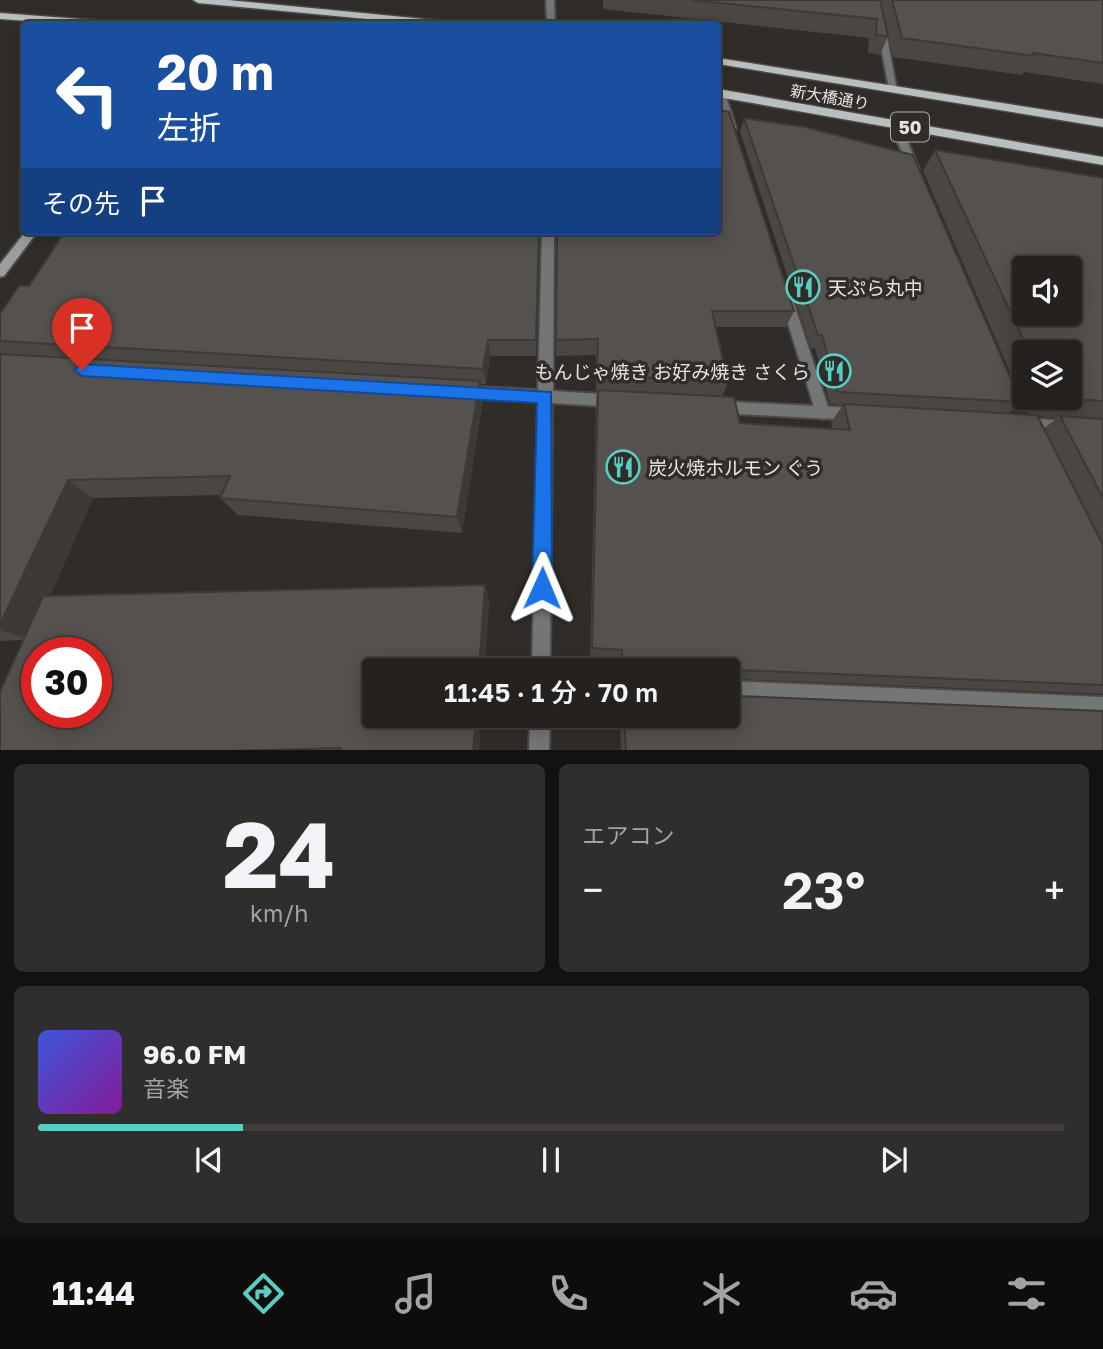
<!DOCTYPE html>
<html lang="ja">
<meta charset="utf-8">
<style>
:root{--surface:#24211f;--page:#302e2c;--text:#f1f3f6;--muted:#a3a3a4;--line:#413e3d;--accent:#56cec3}
body{margin:0;font-family:"Golos Text","Noto Sans JP",sans-serif;background:var(--page);color:var(--text);height:100vh;display:flex;flex-direction:column;font-size:26px;white-space:nowrap}
*{box-sizing:border-box;margin:0}
p{font-size:23px;color:var(--muted)}
.icon{flex:none;width:38px;height:38px;fill:none;stroke:currentColor;stroke-width:2;stroke-linecap:round;stroke-linejoin:round}
.map{position:relative;height:750px;overflow:hidden}
.sheet{display:flex;flex-direction:column;gap:14px;padding:14px;background:#141211;flex:1}
.sheet>*{flex:none}
.banner{position:absolute;left:21px;top:21px;width:700px;height:214px;border-radius:7px;box-shadow:0 4px 18px #0003,0 0 0 2px var(--line);background:#1a4fa0;color:#fff;overflow:hidden}
.tools{position:absolute;left:1012px;top:256px;display:grid;gap:14px}
.tools a{display:grid;place-items:center;width:70px;height:70px;border-radius:7px;background:var(--surface);box-shadow:0 4px 18px #0003,0 0 0 2px var(--line);font-size:35px}
.speed{position:absolute;left:21px;top:637px;display:flex;gap:14px;font-size:35px;font-weight:700;text-align:center}
.speed>*{display:grid;place-content:center;width:91px;height:91px;border-radius:50%;background:var(--surface);box-shadow:0 4px 18px #0003,0 0 0 2px var(--line);line-height:1}
.speed .limit{border:10px solid #d22;background:#fff;color:#111}
.pin{position:absolute;display:grid;place-items:center;width:60px;height:60px;color:#fff;margin:-72px -30px;border-radius:50% 50% 50% 0;rotate:-45deg;box-shadow:0 0 7px #0007}
.pin .icon{rotate:45deg}
.me{position:absolute;width:77px;margin:-38px;rotate:1deg;stroke-linejoin:round;filter:drop-shadow(0 0 5px #0008)}
.turn{display:flex;align-items:center;gap:24px;height:147px;padding:0 21px;font-size:32px}
.turn .icon{width:91px;height:91px;stroke-width:2.5}
.turn b{display:block;font-size:49px;line-height:60px}
.then{display:flex;align-items:center;height:66px;padding:0 21px;background:#0003;gap:14px;font-size:26px}
.big{font-size:52px;font-weight:600;line-height:1.1}
.sheet .widget{flex:1;display:flex;flex-direction:column;justify-content:center;gap:10px;min-width:0;padding:0 24px;border-radius:10px;background:var(--page)}
.sheet .dial{align-items:center;gap:0}
.dial b{font-size:91px;line-height:1}
.song{display:flex;align-items:center;gap:21px}
.cover{width:84px;height:84px;border-radius:10px;background:linear-gradient(135deg,hsl(230 70% 55%),hsl(290 70% 35%))}
.played{height:7px;border-radius:4px;background:linear-gradient(90deg,var(--accent) 20%,var(--line) 20%)}
.keys{display:flex;justify-content:space-around;direction:ltr}
.heat{display:flex;justify-content:space-between;align-items:center;font-size:38px;direction:ltr}
.sheet .tiles{flex:1;display:grid;gap:14px;grid-template-columns:1fr 1fr}
.widget:last-child{grid-column:span 2}
.trip{position:absolute;left:362px;top:658px;width:378px;height:70px;border-radius:7px;background:var(--surface);box-shadow:0 4px 18px #0003,0 0 0 2px var(--line);font-weight:600;line-height:70px;text-align:center}
.menu{display:flex;height:112px;justify-content:space-around;align-items:center;background:#0e0d0c;color:var(--muted)}
.menu .icon{width:49px;height:49px}
.menu .on{color:var(--accent)}
.menu b{font-size:32px;color:var(--text)}
.map>svg:first-child{display:block}
</style>
<div class="map">
<svg width="1103" height="751" viewBox="0 0 1103 751">
<rect width="100%" height="100%" fill="#302c29"/>
<g fill="none" stroke-linecap="round" stroke-linejoin="round">
<defs>
<path id="lane" d="M 720,90 L 725,93 L 736,128 L 735,130 L 726,128 L 718,100 L 718,91 Z
M 786,293 L 792,298 L 830,413 L 828,417 L 823,419 L 818,417 L 816,413 L 780,298 Z
M 728,681 L 1103,697 L 1103,717 L 728,701 Z"/>
<path id="street" d="M 546,0 L 554,0 L 555,24 L 547,24 Z
M 872,0 L 880,0 L 897,91 L 889,89 Z
M 895,121 L 900,124 L 919,169 L 918,171 L 910,171 L 909,169 L 890,124 Z
M 542,231 L 554,231 L 553,391 L 616,395 L 621,397 L 623,401 L 621,405 L 616,407 L 552,403 L 550,670 L 532,670 L 538,402 L 465,398 L 460,396 L 458,392 L 460,388 L 465,386 L 538,390 Z
M 717,401 L 854,408 L 859,410 L 861,414 L 859,418 L 854,420 L 717,413 L 712,411 L 710,407 L 712,403 Z
M 1024,418 L 1103,423 L 1103,435 L 1024,430 L 1019,428 L 1017,424 L 1019,420 Z
M 530,716 L 550,716 L 549,751 L 529,751 Z"/>
<path id="secondary" d="M 26,231 L 38,231 L 4,276 L 0,277 L 0,264 Z"/>
<path id="primary" d="M 193,0 L 228,0 L 445,21 L 450,24 L 419,24 L 198,3 Z
M 0,13 L 107,21 L 112,24 L 73,24 L 0,19 Z
M 718,58 L 1103,119 L 1103,127 L 718,64 Z
M 718,89 L 1103,157 L 1103,165 L 718,97 Z"/>
</defs>
<use href="#lane" stroke="#4d4946" stroke-width="4"/>
<use href="#street" stroke="#4d4946" stroke-width="4"/>
<use href="#secondary" stroke="#4d4946" stroke-width="4"/>
<use href="#primary" stroke="#4d4946" stroke-width="3"/>
<use href="#lane" fill="#737675" fill-rule="evenodd"/>
<use href="#street" fill="#737675" fill-rule="evenodd"/>
<use href="#secondary" fill="#9a9f9e" fill-rule="evenodd"/>
<use href="#primary" fill="#b9bfbe" fill-rule="evenodd"/>
</g>
<path fill="#494643" fill-rule="evenodd" d="M 603,0 L 880,0 L 888,36 L 880,55 L 868,53 L 869,38 L 603,9 Z
M 881,0 L 1103,0 L 1103,84 L 1024,72 L 1022,75 L 893,57 Z
M 744,118 L 1021,402 L 1009,413 L 1028,414 L 923,171 L 935,150 L 1103,178 L 1103,694 L 736,679 L 738,696 L 1103,751 L 621,751 L 620,716 L 728,716 L 728,670 L 618,670 L 618,659 L 590,658 L 596,408 L 597,391 L 596,391 L 596,355 L 556,356 L 557,231 L 794,311 L 786,327 L 715,327 L 728,382 L 722,397 L 740,423 L 832,429 L 831,422 L 843,405 L 830,404 L 815,348 L 811,348 L 740,132 ZM 1024,352 L 1069,352 L 1069,397 L 1024,397 ZM 1038,416 L 1058,418 L 1044,428 Z
M 65,231 L 539,231 L 536,356 L 490,356 L 486,384 L 480,384 L 483,401 L 462,533 L 238,515 L 220,498 L 222,495 L 93,498 L 50,595 L 485,585 L 489,600 L 479,751 L 0,751 L 23,640 L 0,641 L 0,314 L 29,286 Z"/>
<path fill="#3c3937" d="M 488,340 L 490,356 L 486,384 L 483,369 Z
M 480,381 L 483,401 L 462,533 L 457,517 Z
M 68,480 L 93,498 L 31,640 L 0,630 L 0,624 Z
M 485,585 L 489,600 L 485,670 L 479,670 Z
M 476,716 L 481,716 L 479,751 L 473,751 Z"/>
<path fill="#55514e" stroke="#3c3937" stroke-width="2" fill-rule="evenodd" d="M 691,0 L 880,0 L 888,36 L 876,35 L 877,19 Z
M 892,0 L 1103,0 L 1103,63 L 1033,53 L 1034,56 L 902,38 Z
M 718,110 L 729,112 L 794,311 L 712,311 L 728,382 L 597,375 L 598,339 L 556,340 L 557,231 L 718,231 Z
M 744,118 L 805,127 L 913,155 L 1021,402 L 838,392 L 822,335 L 818,335 Z
M 935,150 L 1103,178 L 1103,401 L 1050,397 L 1069,397 L 1069,352 L 1029,352 ZM 1024,268 L 1069,268 L 1069,313 L 1024,313 Z
M 65,231 L 539,231 L 536,340 L 488,340 L 483,369 L 0,341 L 0,314 L 19,286 L 29,286 Z
M 0,354 L 480,381 L 457,517 L 220,498 L 230,476 L 68,480 L 0,624 Z
M 598,390 L 734,397 L 740,423 L 850,430 L 844,404 L 1037,415 L 1103,545 L 1103,685 L 738,670 L 736,673 L 738,696 L 1103,711 L 1103,751 L 626,751 L 624,716 L 728,716 L 728,670 L 623,670 L 622,650 L 592,648 Z
M 1060,416 L 1103,419 L 1103,498 Z
M 485,585 L 479,670 L 374,670 L 374,716 L 476,716 L 473,751 L 340,751 L 341,748 L 226,751 L 0,751 L 0,692 L 43,596 ZM 37,653 L 96,653 L 96,712 L 37,712 Z"/>
<path fill="#1a73e8" stroke="#114b97" stroke-width="2" d="M 82,364 L 551,392 L 552,588 L 549,595 L 542,598 L 535,595 L 532,588 L 537,403 L 82,376 L 74,370 Z"/>
<defs>
<symbol id="restaurant-ring" viewBox="-11 -11 22 22"><circle r="9.5" fill="#302c29" stroke="#56cec3" stroke-width="1.5"/><path d="M-5-6h1v4h1v-4h1v4h1v-4h1v5L-1.5 .5V6h-2V.5L-5-1ZM5-6V6H3V1.5H1.5Q1.5-4 5-6Z" fill="#56cec3"/></symbol>
</defs>
<g fill-rule="evenodd">
<use href="#restaurant-ring" x="784" y="268" width="38" height="38"/>
<use href="#restaurant-ring" x="815" y="352" width="38" height="38"/>
<use href="#restaurant-ring" x="604" y="448" width="38" height="38"/>
</g>
<g text-anchor="middle" dominant-baseline="central" stroke-width="7" stroke-linejoin="round" paint-order="stroke">
<g font-size="16" fill="#e6e3e1" stroke="#302c29">
<text transform="translate(830 97) rotate(10)">新大橋通り</text>
</g>
<rect fill="#302c29" stroke="#afacaa" stroke-width="2" x="891" y="112.5" width="38" height="29" rx="5"/>
<g font-size="18" font-weight="bold" fill="#e6e3e1">
<text x="910" y="127">50</text>
</g>
<g font-size="19" fill="#e6e3e1" stroke="#302c29" text-anchor="start">
<text x="828" y="287">天ぷら丸中</text>
<text x="810" y="371" text-anchor="end">もんじゃ焼き お好み焼き さくら</text>
<text x="648" y="467">炭火焼ホルモン ぐう</text>
</g>
</g>
</svg>
<div class="tools">
<a><svg class="icon" aria-label="sound" viewBox="0 0 24 24"><path d="M4 9h4l5-4v14l-5-4H4zM17 9q2 3 0 6"/></svg></a>
<a><svg class="icon" aria-label="layers" viewBox="0 0 24 24"><path d="M12 4l9 5-9 5-9-5zM3 14l9 5 9-5"/></svg></a>
</div>
<div class="speed"><div class="limit">30</div></div>
<div class="pin" style="left:82px;top:370px;background:#d93025"><svg class="icon" aria-label="arrive" viewBox="0 0 24 24"><path d="M6 21V4h12l-3 4 3 4H6"/></svg></div>
<svg class="me" style="left:542px;top:588px" viewBox="-20 -20 40 40"><path d="M0-17L14 15 0 8-14 15z" fill="#1a73e8" stroke="#fff" stroke-width="4"/></svg>
<div class="trip">11:45 · 1 分 · 70 m</div>
<div class="banner">
<div class="turn"><svg class="icon" aria-label="left" viewBox="0 0 24 24"><path d="M17 20v-9H6M10 6l-5 5 5 5"/></svg><div><b>20 m</b>左折</div></div>
<div class="then">その先<svg class="icon" aria-label="arrive" viewBox="0 0 24 24"><path d="M6 21V4h12l-3 4 3 4H6"/></svg></div>
</div>
</div>
<section class="sheet">
<div class="tiles">
<div class="widget dial"><b>24</b><p>km/h</p></div>
<div class="widget"><p>エアコン</p>
<div class="heat"><a>−</a><b class="big">23°</b><a>+</a></div>
</div>
<div class="widget">
<div class="song"><i class="cover"></i><div><b>96.0 FM</b><p>音楽</p></div></div>
<div class="played"></div>
<div class="keys"><svg class="icon" aria-label="previous" viewBox="0 0 24 24"><path d="M18 5L8 12l10 7zM5 5v14"/></svg><svg class="icon" aria-label="pause" viewBox="0 0 24 24"><path d="M8 5v14M16 5v14"/></svg><svg class="icon" aria-label="next" viewBox="0 0 24 24"><path d="M6 5l10 7-10 7zM19 5v14"/></svg></div>
</div>
</div>
</section>
<nav class="menu">
<b>11:44</b>
<svg class="icon on" aria-label="directions" viewBox="0 0 24 24"><path d="M12 3l9 9-9 9-9-9zM9 14v-3h6M13 9l2 2-2 2"/></svg>
<svg class="icon" aria-label="music" viewBox="0 0 24 24"><path d="M9 18V5l10-2v13"/><circle cx="6" cy="18" r="3"/><circle cx="16" cy="16" r="3"/></svg>
<svg class="icon" aria-label="phone" viewBox="0 0 24 24"><path d="M5 4h4l2 5-3 2q2 4 5 5l2-3 5 2v4C11 20 4 13 5 4z"/></svg>
<svg class="icon" aria-label="climate" viewBox="0 0 24 24"><path d="M12 3v18M4 7l16 10M4 17L20 7"/></svg>
<svg class="icon" aria-label="car" viewBox="0 0 24 24"><path d="M5 17H2v-5l4-1 3-4h7l3 4 3 1v5h-3M9 17h6M6 11h13"/><circle cx="7" cy="17" r="2"/><circle cx="17" cy="17" r="2"/></svg>
<svg class="icon" aria-label="filters" viewBox="0 0 24 24"><path d="M4 7h16M4 17h16"/><circle cx="9" cy="7" r="2"/><circle cx="15" cy="17" r="2"/></svg>
</nav>
